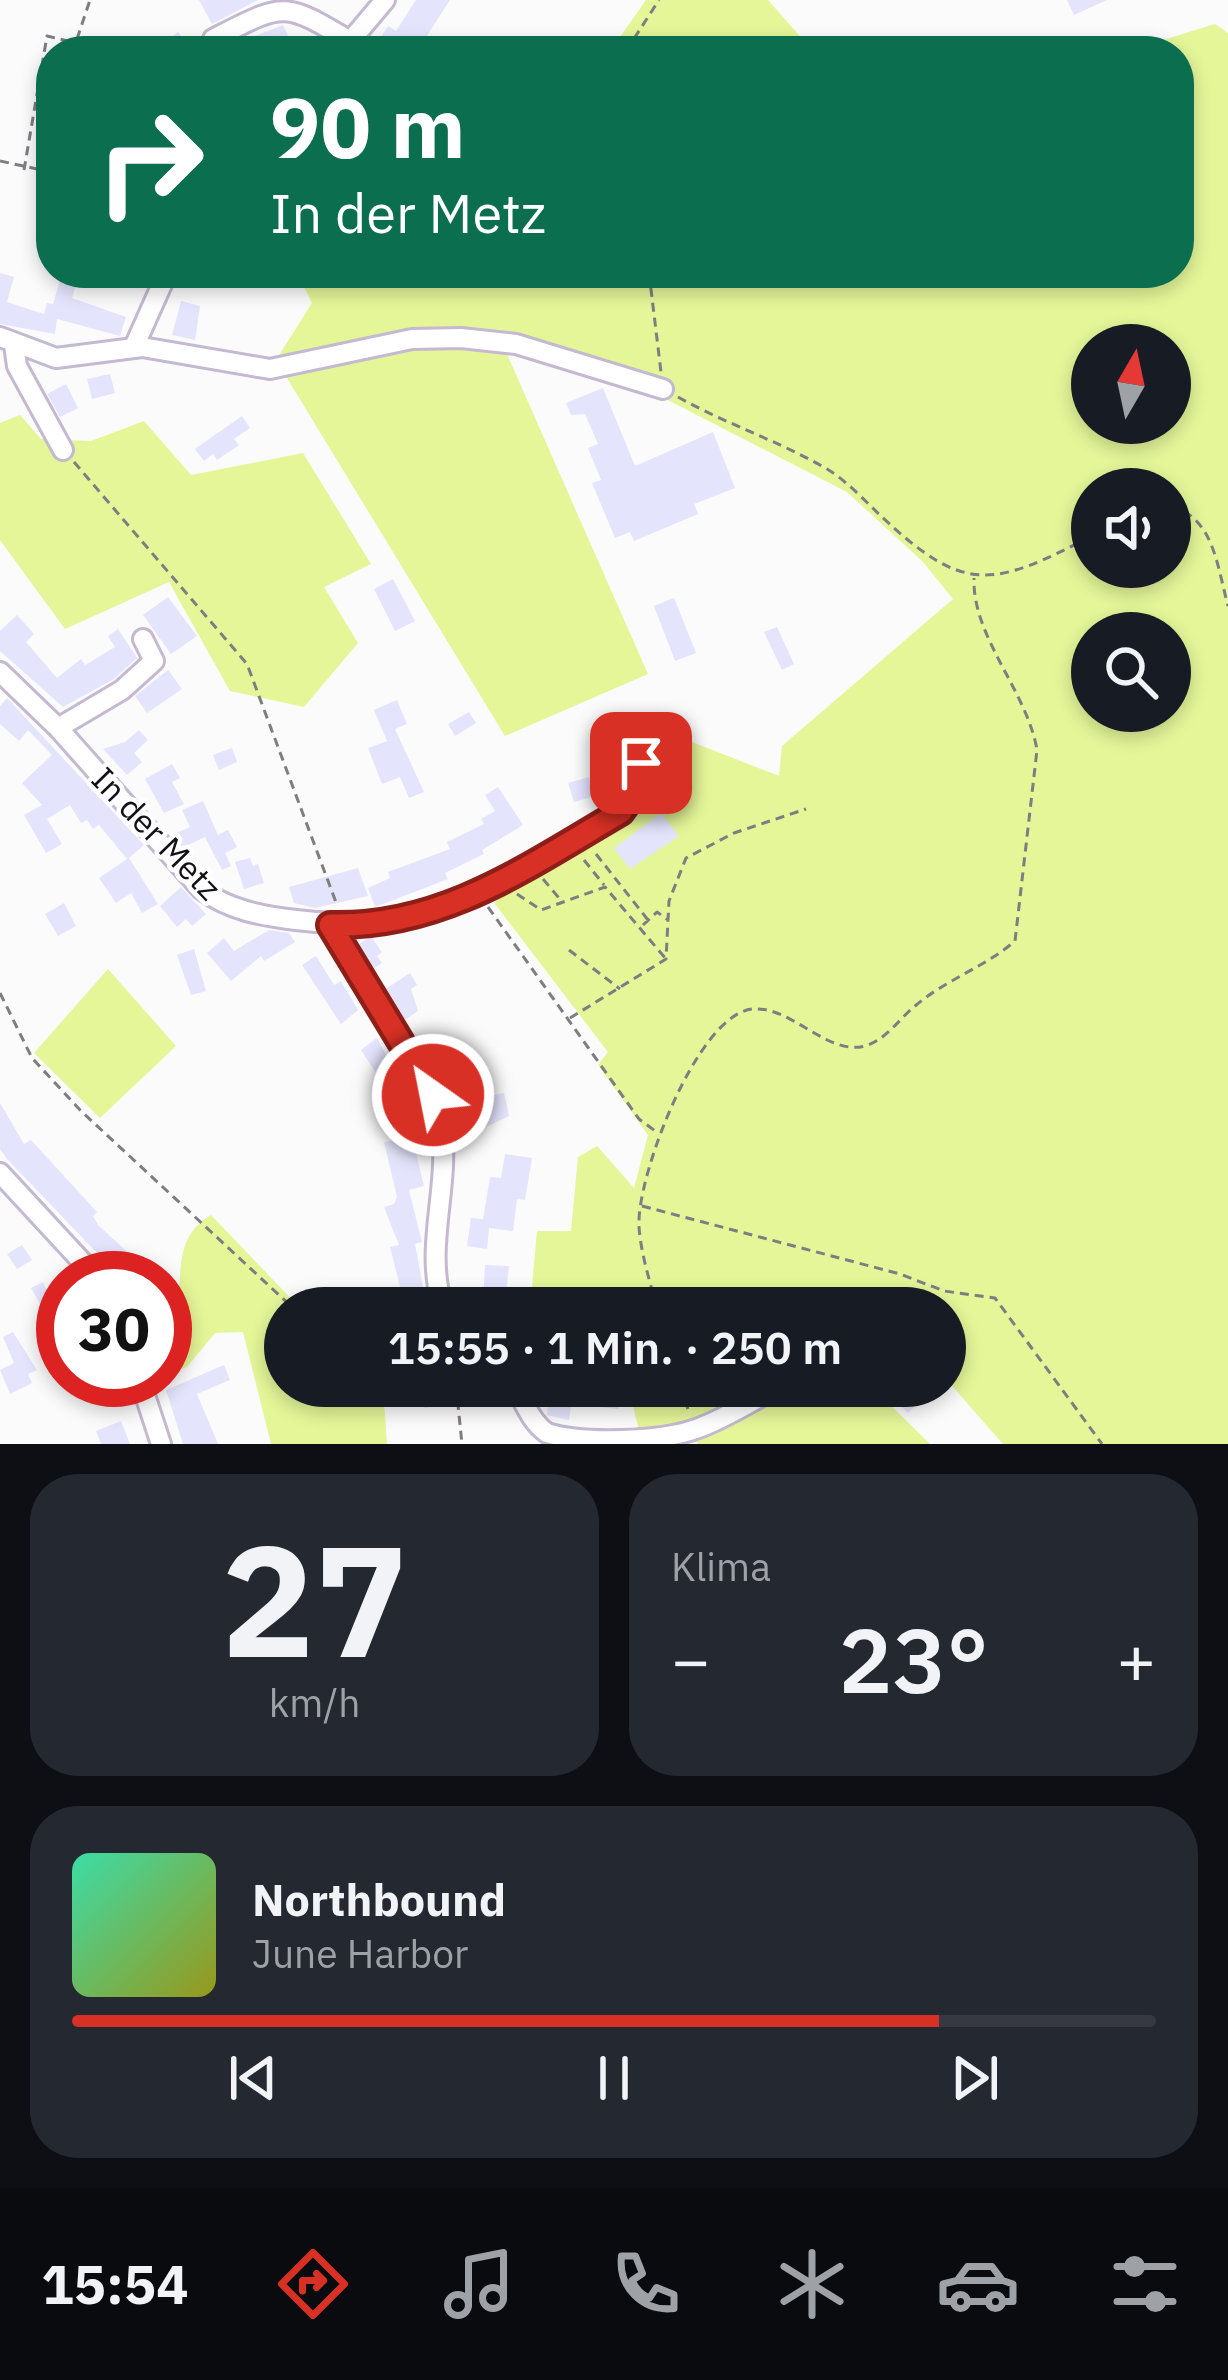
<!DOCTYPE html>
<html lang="de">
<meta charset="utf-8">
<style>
:root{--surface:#171b24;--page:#242831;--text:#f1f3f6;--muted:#9ea1a6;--line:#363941;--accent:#d93025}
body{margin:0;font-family:"IBM Plex Sans",sans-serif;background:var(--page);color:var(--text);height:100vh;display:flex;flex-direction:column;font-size:45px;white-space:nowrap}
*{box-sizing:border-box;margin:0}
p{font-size:39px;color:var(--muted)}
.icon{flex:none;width:66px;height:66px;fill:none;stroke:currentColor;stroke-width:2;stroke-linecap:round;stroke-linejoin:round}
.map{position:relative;height:1444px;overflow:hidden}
.side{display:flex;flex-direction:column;gap:30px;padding:30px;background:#0d0f14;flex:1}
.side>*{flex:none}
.top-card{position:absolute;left:36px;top:36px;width:1158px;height:252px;border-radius:48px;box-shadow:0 6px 18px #0003;background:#0b6e4f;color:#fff;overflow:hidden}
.needle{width:78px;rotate:9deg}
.buttons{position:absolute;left:1071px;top:324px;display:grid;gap:24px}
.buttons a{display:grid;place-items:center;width:120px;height:120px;border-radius:50%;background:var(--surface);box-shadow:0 6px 18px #0003;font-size:60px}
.speed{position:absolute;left:36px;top:1251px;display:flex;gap:24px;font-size:60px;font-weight:700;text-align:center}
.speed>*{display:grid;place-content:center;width:156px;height:156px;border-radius:50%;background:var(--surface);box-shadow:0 6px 18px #0003;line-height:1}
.speed .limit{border:18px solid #d22;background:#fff;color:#111}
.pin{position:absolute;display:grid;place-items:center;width:102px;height:102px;color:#fff;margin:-51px;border-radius:24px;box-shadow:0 6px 18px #0006}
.me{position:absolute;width:132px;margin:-66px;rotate:327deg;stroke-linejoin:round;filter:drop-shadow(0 0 9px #0008)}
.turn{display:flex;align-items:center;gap:42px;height:252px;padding:0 36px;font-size:54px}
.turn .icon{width:156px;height:156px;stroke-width:2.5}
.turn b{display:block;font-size:84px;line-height:102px}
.big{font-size:90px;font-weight:600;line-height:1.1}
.side .tile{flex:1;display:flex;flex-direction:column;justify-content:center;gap:18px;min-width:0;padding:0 42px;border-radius:48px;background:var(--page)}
.side .dial{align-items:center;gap:0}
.dial b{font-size:156px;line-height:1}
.song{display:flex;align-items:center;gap:36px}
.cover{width:144px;height:144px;border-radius:18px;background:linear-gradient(135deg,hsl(160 70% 55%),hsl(60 70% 35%))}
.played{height:12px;border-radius:6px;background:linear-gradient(90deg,var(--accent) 80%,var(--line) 80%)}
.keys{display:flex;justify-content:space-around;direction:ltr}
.heat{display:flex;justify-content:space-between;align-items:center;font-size:66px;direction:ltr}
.side .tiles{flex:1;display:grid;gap:30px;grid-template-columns:1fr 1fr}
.tile:last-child{grid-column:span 2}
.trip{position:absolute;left:264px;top:1287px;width:702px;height:120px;border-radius:60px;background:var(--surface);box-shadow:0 6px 18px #0003;font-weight:600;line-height:120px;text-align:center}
.tabs{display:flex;height:192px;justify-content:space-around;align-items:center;background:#090b0e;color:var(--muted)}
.tabs .icon{width:84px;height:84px}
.tabs .selected{color:var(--accent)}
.tabs b{font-size:54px;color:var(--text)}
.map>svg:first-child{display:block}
</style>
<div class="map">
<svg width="1228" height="1444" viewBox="0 0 1228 1444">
<rect width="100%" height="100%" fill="#fbfbfb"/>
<path fill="#e4f698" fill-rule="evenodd" d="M 646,0 L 768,0 L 813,51 L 617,51 L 620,37 Z
M 1215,24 L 1228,33 L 1228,1444 L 1003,1444 L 945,1378 L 945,1308 L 530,1308 L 537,1231 L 571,1231 L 578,1157 L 597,1146 L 634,1188 L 648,1135 L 598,1065 L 608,1052 L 495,904 L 498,891 L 627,817 L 692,742 L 779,776 L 782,746 L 953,599 L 923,562 L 847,492 L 660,396 L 506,352 L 648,674 L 505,736 L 276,360 L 312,303 L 297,273 L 1179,273 L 1179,51 L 1127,51 ZM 1092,345 L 1170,345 L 1170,423 L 1092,423 ZM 1092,489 L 1170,489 L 1170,567 L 1092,567 ZM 1092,633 L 1170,633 L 1170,711 L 1092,711 Z
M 20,415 L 41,439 L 91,441 L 144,421 L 191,475 L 303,453 L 371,564 L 324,587 L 358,643 L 304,707 L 230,691 L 169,582 L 65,629 L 0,540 L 0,423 Z
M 108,969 L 176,1046 L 100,1118 L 34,1053 Z
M 211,1215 L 300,1308 L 285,1308 L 285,1386 L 383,1386 L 387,1444 L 271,1444 L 243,1332 L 215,1333 L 187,1367 L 165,1375 L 165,1306 L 179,1293 C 181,1259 180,1234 211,1215 Z
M 628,1386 L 773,1386 L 687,1428 L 640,1435 Z
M 792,1386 L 871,1386 L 930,1444 L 698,1444 L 692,1437 Z"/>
<path fill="#e4e4fd" d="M 199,0 L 258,0 L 212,24 Z
M 416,0 L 450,0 L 421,45 L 411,39 L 404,51 L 376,45 L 388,26 L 396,31 Z
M 1067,0 L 1107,0 L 1074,15 Z
M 283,25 L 288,35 L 266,51 L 225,48 Z
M 178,32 L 193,51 L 154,51 Z
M 0,273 L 14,277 L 7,302 L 44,314 L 47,303 L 53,304 L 60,280 L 76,285 L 72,298 L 126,317 L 120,336 L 57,319 L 55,334 L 0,324 Z
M 181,301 L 200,306 L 195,340 L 172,335 Z
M 110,374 L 115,393 L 92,399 L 87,379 Z
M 66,384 L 78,408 L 60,417 L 47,394 Z
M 603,388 L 635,466 L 713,432 L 735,488 L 694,504 L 698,514 L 634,541 L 630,532 L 615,538 L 592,483 L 601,480 L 588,448 L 598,444 L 585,414 L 571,415 L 566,403 Z
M 242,416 L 250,428 L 234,439 L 239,445 L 217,460 L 213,454 L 204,461 L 195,449 Z
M 393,579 L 415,621 L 395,631 L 374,589 Z
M 168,597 L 197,636 L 171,654 L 143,615 Z
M 674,598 L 696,653 L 675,661 L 654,606 Z
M 17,615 L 34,634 L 26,642 L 57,678 L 81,659 L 85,665 L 115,647 L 108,636 L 118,629 L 137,658 L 114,679 L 63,707 L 0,651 L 0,631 Z
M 777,627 L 794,664 L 782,670 L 764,632 Z
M 168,670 L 182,689 L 147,713 L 135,696 Z
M 7,698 L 144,845 L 129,858 L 158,904 L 142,913 L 131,893 L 116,903 L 99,878 L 127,859 L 99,825 L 93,829 L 87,820 L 81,823 L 70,805 L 47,819 L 62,844 L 46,853 L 24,815 L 42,805 L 22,783 L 52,755 L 28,730 L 19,741 L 0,724 L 0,706 Z
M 397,700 L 407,724 L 395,729 L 424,792 L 409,798 L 400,777 L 382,784 L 368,748 L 387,741 L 374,710 Z
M 469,712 L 476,723 L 455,736 L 448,724 Z
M 139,730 L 148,740 L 134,753 L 142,762 L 127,775 L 103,749 L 125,742 Z
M 232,748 L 237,762 L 219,770 L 213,755 Z
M 172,764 L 180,778 L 172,782 L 184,804 L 164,813 L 145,779 Z
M 589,777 L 595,796 L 574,802 L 568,783 Z
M 498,787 L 523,825 L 482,850 L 484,854 L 445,873 L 448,879 L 375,907 L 368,888 L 390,878 L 388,872 L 450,849 L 447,842 L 484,824 L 481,819 L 495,811 L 485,795 Z
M 203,801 L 218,835 L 228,830 L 237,847 L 225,853 L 231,866 L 222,870 L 205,837 L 182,848 L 174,834 L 190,827 L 182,810 Z
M 661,813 L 679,836 L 630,869 L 614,848 Z
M 250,858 L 253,866 L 258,864 L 264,883 L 244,889 L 235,862 Z
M 358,868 L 368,896 L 315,908 L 294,903 L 289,887 Z
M 181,887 L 206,914 L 192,926 L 186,919 L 177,927 L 160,906 Z
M 64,903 L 76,926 L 58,936 L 45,914 Z
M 269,930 L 289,933 L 295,942 L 264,961 L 261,956 L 231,981 L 207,953 L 224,938 L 234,951 Z
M 371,936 L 382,952 L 377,956 L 382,963 L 371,970 L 356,946 Z
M 194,949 L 206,991 L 191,995 L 177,955 Z
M 316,956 L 334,985 L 341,981 L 358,1010 L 341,1024 L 302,965 Z
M 410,973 L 417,985 L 411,989 L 418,1011 L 405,1020 L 384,990 Z
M 442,1035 L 464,1067 L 471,1084 L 450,1091 L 431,1063 L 422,1048 Z
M 377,1038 L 402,1084 L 389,1093 L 361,1050 Z
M 504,1093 L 509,1116 L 484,1128 L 478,1098 Z
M 0,1103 L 24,1144 L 31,1140 L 97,1212 L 93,1216 L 98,1225 L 134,1258 L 144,1278 L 121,1278 L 7,1159 L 0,1149 Z
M 420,1104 L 429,1151 L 416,1153 L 424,1186 L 409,1190 L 422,1242 L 415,1244 L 426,1303 L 405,1307 L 390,1247 L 399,1245 L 384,1207 L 394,1204 L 397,1197 L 384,1142 L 404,1139 L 398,1108 Z
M 505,1154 L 532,1158 L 525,1200 L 517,1199 L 513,1231 L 489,1228 L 487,1249 L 467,1246 L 471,1218 L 483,1219 L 490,1177 L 501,1178 Z
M 22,1245 L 32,1260 L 17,1269 L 7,1254 Z
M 485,1265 L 509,1266 L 505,1301 L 483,1300 Z
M 63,1279 L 63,1307 L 47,1316 L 31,1288 L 43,1282 L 46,1289 Z
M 13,1332 L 37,1370 L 28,1374 L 32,1383 L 10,1394 L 0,1370 L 14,1363 L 3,1337 Z
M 224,1365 L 230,1380 L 197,1394 L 218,1444 L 183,1444 L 166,1390 Z
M 420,1386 L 435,1386 L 439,1405 L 425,1408 Z
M 898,1386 L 910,1386 L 922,1399 L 908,1413 L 889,1394 Z
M 584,1388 L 620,1392 L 618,1409 L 582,1405 Z
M 549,1396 L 572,1399 L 569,1420 L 547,1415 Z
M 121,1421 L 130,1444 L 101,1444 L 96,1431 Z"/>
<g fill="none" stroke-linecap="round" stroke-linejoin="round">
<defs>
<path id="minor" d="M 213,39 C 284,3 282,0 350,41
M 342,51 L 385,0
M 0,337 L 56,358 L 142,347 L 270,369 L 412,339 L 461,338 L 516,344 L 663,389
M 14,345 L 17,366 L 63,450
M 134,347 L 167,273
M 0,672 L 58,728 L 201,889 C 228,910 262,916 296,920 C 429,938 511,876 621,813 L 631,798 L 641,763
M 58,728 L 122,690 L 154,661 L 143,639
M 330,925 C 356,988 432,1063 441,1125 C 451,1187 423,1246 443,1308
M 0,1173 L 97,1278
M 140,1380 L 161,1444
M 515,1386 C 524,1402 531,1422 547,1433 C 582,1444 659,1442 696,1429 C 725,1419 753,1400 781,1386"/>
</defs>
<use href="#minor" stroke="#c4b9d1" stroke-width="24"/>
<path stroke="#7f7d81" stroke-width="3" stroke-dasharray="9 6" stroke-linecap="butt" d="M 77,39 L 90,0
M 626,51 L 659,0
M 0,161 L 51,172
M 24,170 L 47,36 L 109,51
M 649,273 L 661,372
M 678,397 C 726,424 779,441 827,469 C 847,481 865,501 882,517 C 965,595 993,587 1092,536
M 74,462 L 247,664 L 337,905
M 1170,506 C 1214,517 1217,566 1228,606
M 596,854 L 648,920
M 584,860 L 604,885
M 543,879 L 559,898
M 517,894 L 541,910 L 605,887 L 666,959
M 488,907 L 639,1119 L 658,1133
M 643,925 L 657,912 L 668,920
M 569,950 L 620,989
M 0,993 L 32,1058 L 81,1111 L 293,1308
M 570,1018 L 666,959 L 669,901 L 686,858 L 734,833 L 806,809
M 642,1206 L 900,1274 L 944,1291 L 995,1298 L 1102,1444
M 657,1308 C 650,1282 641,1254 639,1227 C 636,1177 698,1013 753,1009 C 792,1006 827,1056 865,1046 C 886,1040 899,1019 915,1006 C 945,980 985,967 1015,941 L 1037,750 C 1027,691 972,637 974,578
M 456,1386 L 462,1444
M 681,1386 L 689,1413"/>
<use href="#minor" stroke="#fff" stroke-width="18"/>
</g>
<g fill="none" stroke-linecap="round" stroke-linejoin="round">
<defs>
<path id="route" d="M 433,1095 L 330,925 C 442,928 527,867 621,812 L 631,798 L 641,763"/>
</defs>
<use href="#route" stroke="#8d1f18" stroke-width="30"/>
<use href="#route" stroke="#d93025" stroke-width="21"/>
</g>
<g text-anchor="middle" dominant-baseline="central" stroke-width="9" stroke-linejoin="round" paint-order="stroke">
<g font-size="33" fill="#141018" stroke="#fff">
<text transform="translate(157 833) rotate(46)">In der Metz</text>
</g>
</g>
</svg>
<div class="buttons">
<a><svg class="needle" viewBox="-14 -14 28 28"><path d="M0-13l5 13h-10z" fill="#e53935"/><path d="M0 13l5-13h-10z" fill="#9ea1a6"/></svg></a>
<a><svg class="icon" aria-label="sound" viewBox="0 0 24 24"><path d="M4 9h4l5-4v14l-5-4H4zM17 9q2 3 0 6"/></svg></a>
<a><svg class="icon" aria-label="search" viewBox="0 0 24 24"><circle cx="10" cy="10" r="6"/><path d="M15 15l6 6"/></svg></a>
</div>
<div class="speed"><div class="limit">30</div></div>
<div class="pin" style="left:641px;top:763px;background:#d93025"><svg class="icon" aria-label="arrive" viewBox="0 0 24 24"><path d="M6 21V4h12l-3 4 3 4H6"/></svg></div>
<svg class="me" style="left:433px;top:1095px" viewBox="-20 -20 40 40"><circle r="17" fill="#d93025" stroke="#fff" stroke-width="3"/><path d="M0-11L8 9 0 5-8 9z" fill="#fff"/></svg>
<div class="trip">15:55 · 1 Min. · 250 m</div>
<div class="top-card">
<div class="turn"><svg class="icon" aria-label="right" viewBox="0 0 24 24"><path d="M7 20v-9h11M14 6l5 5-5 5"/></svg><div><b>90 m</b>In der Metz</div></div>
</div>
</div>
<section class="side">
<div class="tiles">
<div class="tile dial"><b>27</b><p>km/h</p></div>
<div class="tile"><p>Klima</p>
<div class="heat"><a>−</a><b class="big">23°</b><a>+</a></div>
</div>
<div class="tile">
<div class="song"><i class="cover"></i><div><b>Northbound</b><p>June Harbor</p></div></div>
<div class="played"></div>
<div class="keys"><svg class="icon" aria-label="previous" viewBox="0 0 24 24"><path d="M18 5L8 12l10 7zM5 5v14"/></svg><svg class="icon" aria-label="pause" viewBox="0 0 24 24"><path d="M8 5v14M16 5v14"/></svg><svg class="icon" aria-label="next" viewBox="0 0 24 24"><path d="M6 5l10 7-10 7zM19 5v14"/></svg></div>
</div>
</div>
</section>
<nav class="tabs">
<b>15:54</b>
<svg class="icon selected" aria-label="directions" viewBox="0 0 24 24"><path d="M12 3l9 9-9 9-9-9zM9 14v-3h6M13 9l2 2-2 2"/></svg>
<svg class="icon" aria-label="music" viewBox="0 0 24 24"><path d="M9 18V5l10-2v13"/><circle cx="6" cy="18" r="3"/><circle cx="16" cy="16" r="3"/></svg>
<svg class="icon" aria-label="phone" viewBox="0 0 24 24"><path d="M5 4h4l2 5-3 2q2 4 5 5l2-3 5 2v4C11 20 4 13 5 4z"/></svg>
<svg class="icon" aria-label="climate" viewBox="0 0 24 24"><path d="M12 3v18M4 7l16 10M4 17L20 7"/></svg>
<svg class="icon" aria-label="car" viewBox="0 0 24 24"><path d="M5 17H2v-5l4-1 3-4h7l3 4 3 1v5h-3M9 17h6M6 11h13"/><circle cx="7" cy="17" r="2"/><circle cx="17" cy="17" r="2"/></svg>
<svg class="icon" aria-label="filters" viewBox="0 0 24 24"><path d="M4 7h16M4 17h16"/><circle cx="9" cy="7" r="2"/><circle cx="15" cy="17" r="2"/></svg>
</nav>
